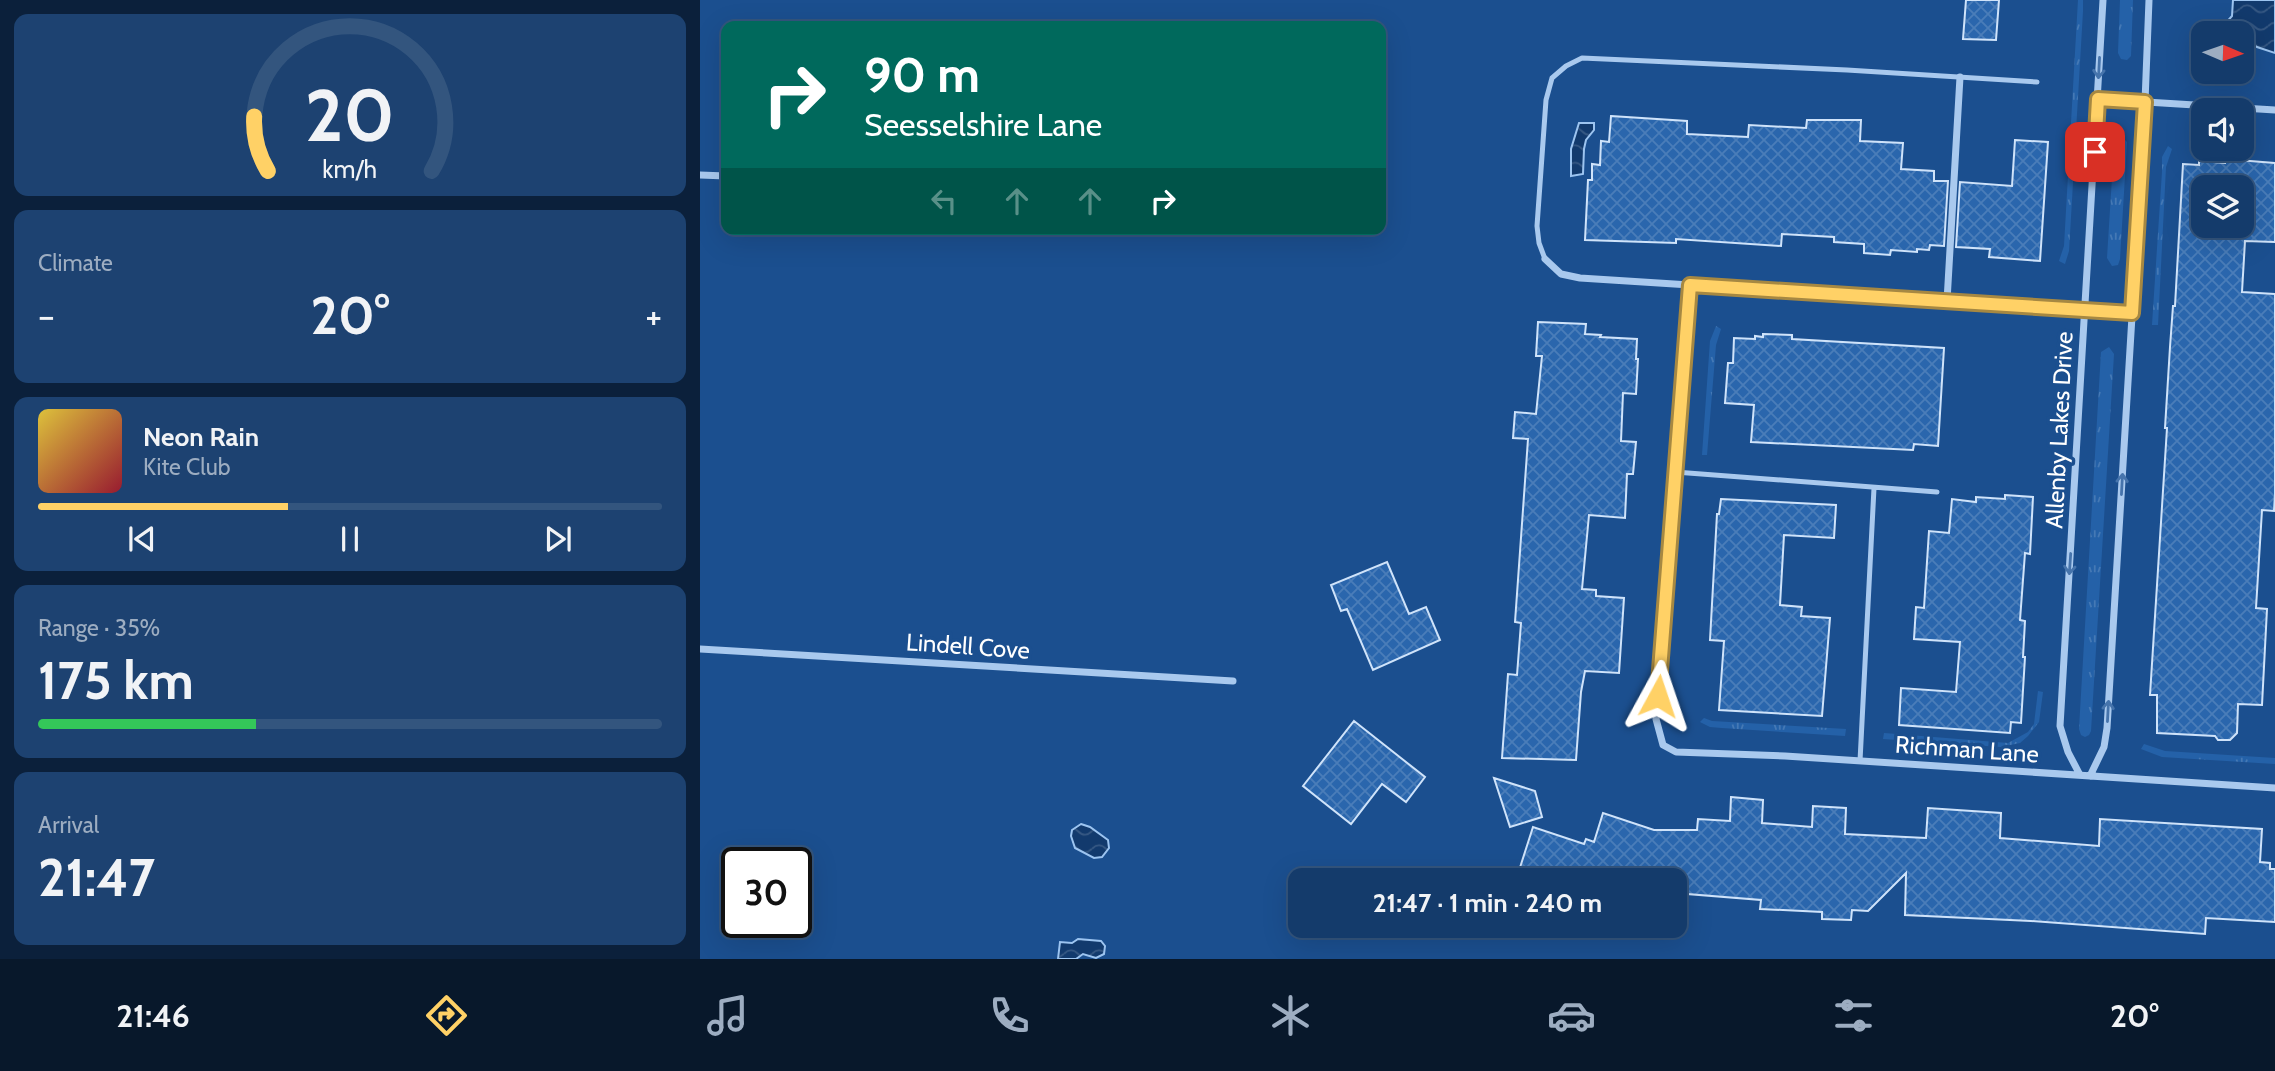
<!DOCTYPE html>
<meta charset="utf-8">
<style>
:root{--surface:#143b6b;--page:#1d4271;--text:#f1f3f6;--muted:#9dadc1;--line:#33557e;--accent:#ffd166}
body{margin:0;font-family:Cabin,sans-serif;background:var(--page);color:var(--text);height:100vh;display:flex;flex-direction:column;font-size:26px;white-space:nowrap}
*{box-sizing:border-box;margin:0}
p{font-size:23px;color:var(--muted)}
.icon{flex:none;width:38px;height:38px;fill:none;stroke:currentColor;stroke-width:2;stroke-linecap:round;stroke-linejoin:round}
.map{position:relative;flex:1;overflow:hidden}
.sheet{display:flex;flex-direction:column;gap:14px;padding:14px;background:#0b203b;width:700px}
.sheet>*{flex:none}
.hud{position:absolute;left:21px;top:21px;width:665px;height:214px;border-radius:14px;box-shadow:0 7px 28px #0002,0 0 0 2px var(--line);background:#00695c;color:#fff;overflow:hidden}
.needle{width:46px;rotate:92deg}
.buttons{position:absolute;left:1491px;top:21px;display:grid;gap:14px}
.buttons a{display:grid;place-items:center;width:63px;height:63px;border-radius:14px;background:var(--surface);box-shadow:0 7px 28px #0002,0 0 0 2px var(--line);font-size:35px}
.speed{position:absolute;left:21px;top:847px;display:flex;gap:14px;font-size:35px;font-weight:700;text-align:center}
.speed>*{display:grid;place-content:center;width:91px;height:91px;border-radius:50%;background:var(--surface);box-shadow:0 7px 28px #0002,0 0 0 2px var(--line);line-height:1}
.speed .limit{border:4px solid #111;border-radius:10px;background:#fff;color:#111}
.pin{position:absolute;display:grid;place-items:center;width:60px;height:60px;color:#fff;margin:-30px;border-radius:14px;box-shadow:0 4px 10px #0006}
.me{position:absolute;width:77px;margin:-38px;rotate:5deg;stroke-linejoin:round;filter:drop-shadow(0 0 5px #0008)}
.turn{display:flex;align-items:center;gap:24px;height:147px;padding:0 28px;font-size:32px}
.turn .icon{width:91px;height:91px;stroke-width:2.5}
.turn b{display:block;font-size:49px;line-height:60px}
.lanes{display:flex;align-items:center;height:66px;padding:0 28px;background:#0003;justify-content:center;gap:35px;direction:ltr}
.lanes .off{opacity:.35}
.big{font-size:52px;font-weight:700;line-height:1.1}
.sheet .widget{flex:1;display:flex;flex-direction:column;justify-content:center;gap:10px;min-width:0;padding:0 24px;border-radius:14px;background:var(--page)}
.sheet .dial{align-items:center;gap:0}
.dial svg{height:182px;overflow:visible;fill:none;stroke:var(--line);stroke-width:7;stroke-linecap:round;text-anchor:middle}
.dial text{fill:var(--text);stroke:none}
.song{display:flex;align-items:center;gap:21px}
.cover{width:84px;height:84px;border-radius:10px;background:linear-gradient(135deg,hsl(50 70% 55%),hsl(350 70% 35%))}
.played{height:7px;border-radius:4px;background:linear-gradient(90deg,var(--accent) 40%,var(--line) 40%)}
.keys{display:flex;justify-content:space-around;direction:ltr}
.heat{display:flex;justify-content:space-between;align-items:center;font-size:38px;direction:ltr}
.charge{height:10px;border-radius:5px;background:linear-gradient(90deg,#34c759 35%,var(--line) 0)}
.trip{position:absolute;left:588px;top:868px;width:399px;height:70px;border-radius:14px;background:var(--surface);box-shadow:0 7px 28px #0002,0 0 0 2px var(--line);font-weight:700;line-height:70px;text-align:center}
.tab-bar{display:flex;height:112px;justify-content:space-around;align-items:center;background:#08182b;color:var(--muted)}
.tab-bar .icon{width:49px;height:49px}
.tab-bar .active{color:var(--accent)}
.tab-bar b{font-size:32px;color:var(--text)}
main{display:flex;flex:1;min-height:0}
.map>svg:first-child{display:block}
</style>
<main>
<section class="sheet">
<div class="widget dial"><svg viewBox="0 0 100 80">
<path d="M14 69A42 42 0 1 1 86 69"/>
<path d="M14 69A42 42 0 0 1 8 45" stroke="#ffd166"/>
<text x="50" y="56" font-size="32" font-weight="700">20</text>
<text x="50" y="72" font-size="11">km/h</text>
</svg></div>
<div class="widget"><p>Climate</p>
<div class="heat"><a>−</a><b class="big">20°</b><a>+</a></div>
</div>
<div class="widget">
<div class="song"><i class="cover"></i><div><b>Neon Rain</b><p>Kite Club</p></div></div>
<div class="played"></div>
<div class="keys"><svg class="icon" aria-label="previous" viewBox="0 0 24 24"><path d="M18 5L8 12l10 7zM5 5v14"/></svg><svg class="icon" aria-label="pause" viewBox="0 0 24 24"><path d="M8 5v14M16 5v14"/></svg><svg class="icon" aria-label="next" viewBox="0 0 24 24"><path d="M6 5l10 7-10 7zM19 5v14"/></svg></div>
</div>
<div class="widget"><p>Range · 35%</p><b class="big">175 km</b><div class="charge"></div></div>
<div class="widget"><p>Arrival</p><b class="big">21:47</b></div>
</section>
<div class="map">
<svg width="1575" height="959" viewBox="0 0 1575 959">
<defs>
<pattern id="grass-tufts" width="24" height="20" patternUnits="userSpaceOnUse" patternTransform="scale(1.75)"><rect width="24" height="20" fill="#2461a8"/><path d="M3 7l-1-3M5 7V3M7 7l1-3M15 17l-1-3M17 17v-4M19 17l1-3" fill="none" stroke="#4579b5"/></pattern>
<pattern id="water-waves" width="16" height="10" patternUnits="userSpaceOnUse" patternTransform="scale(1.75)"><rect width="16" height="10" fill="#123a6d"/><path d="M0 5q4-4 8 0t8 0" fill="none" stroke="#365883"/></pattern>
<pattern id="building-cross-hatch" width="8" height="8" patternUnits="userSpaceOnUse" patternTransform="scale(1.75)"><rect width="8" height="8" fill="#2a66ad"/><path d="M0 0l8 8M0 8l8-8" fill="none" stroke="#4a7db9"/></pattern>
</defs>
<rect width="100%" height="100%" fill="#1b4f8f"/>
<path fill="url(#grass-tufts)" d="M 1378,0 L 1383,0 L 1383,11 L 1369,251 L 1365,264 L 1359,261 L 1364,246 Z
M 1420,0 L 1433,0 L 1431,56 L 1427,60 L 1421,59 L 1418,53 Z
M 1422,137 L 1427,142 L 1420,259 L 1418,265 L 1412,266 L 1407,258 L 1414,146 L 1417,138 Z
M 1468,146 L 1472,149 L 1466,167 L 1458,325 L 1452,325 L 1462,172 L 1462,157 Z
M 1016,326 L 1021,329 L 1016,345 L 1007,455 L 1002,455 L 1010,341 Z
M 1409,347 L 1414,354 L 1391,731 L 1389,735 L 1385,737 L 1381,735 L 1379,729 L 1401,352 Z
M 1338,691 L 1343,692 L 1339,722 L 1328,736 L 1320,743 L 1301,747 L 1183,739 L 1184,733 L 1308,743 L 1328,732 L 1334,724 Z
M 1004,718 L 1012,721 L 1146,729 L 1145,736 L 1022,728 L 1010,727 L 1000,722 Z
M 1444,744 L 1465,751 L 1575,758 L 1575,764 L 1462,757 L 1441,749 Z"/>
<path fill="url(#water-waves)" stroke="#9cc4f0" stroke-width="2" d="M 1533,0 L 1575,0 L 1575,53 L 1557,47 L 1542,37 L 1542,33 L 1517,33 L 1532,16 Z
M 879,123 L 894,123 L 894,130 L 886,140 L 884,149 L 883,174 L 871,176 L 871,149 Z
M 381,824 L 390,827 L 408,840 L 409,848 L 402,857 L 394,858 L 375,848 L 371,836 L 372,830 Z
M 378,939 L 401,941 L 405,946 L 404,954 L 396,958 L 383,954 L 376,959 L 358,959 L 360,942 L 372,943 Z"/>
<path fill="url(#building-cross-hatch)" stroke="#cfe3fa" stroke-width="2" fill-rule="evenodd" d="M 1266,0 L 1299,0 L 1296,40 L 1263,39 Z
M 911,116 L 987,121 L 987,134 L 1048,137 L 1049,125 L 1106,128 L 1107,120 L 1161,120 L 1160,141 L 1203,143 L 1201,169 L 1234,171 L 1234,181 L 1248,181 L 1244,246 L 1230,245 L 1229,250 L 1217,249 L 1217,252 L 1191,250 L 1190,255 L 1164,253 L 1164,244 L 1134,242 L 1134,237 L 1082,234 L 1081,246 L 976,239 L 976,243 L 885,240 L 888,180 L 892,180 L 892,164 L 900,165 L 901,141 L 909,142 Z
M 1315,140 L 1348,142 L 1340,261 L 1289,257 L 1290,249 L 1256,247 L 1260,182 L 1312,186 Z
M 1525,159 L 1575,163 L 1575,242 L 1545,241 L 1542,292 L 1575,294 L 1575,494 L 1574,511 L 1562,510 L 1556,608 L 1567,609 L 1562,705 L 1538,704 L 1537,733 L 1530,740 L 1518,740 L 1515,736 L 1457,733 L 1457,695 L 1450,695 L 1467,428 L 1465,428 L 1470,347 L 1473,306 L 1475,306 L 1483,164 L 1499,165 L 1499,161 L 1525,163 ZM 1503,187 L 1542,187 L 1542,226 L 1503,226 Z
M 838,322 L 886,324 L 885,334 L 901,335 L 900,337 L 937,339 L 936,359 L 938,359 L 936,394 L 923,393 L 921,441 L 936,442 L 933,474 L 927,474 L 925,518 L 889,515 L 882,589 L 896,590 L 896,596 L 924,598 L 919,673 L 885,671 L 881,692 L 876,760 L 802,758 L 808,674 L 817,675 L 821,623 L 815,622 L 828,439 L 813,438 L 815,412 L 836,414 L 842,356 L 836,356 Z
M 1063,334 L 1092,335 L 1092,339 L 1244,348 L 1238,446 L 1214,444 L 1213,450 L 1051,442 L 1054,405 L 1025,403 L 1028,363 L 1033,363 L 1034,338 L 1055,339 L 1055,336 L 1063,337 Z
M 1305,495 L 1333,497 L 1330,554 L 1325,553 L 1320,620 L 1325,621 L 1323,657 L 1325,657 L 1321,723 L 1311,722 L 1310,733 L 1199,725 L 1201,688 L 1256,692 L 1260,642 L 1214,639 L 1216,607 L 1224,608 L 1229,531 L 1249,533 L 1252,499 L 1276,502 L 1276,497 L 1305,499 Z
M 1021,499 L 1136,505 L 1134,538 L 1084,535 L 1080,605 L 1102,607 L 1101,616 L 1130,618 L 1122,716 L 1019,710 L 1024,641 L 1010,640 L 1017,514 L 1019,514 Z
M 687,562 L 709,614 L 726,607 L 740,640 L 673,670 L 647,609 L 641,611 L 631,585 Z
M 654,721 L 725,777 L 706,802 L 682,784 L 651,824 L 603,786 Z
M 794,778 L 835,791 L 842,817 L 810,827 Z
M 1031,797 L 1063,800 L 1062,823 L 1112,827 L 1113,806 L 1146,808 L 1145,834 L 1226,838 L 1228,808 L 1301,813 L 1300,838 L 1399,846 L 1400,819 L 1562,829 L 1560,862 L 1570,863 L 1570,869 L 1575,869 L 1575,922 L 1506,918 L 1505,934 L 1331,921 L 1205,915 L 1206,873 L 1168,911 L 1152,910 L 1151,920 L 1122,919 L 1122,912 L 1060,909 L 1061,900 L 975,893 L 975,880 L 816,880 L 833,827 L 884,844 L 886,839 L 894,842 L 903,813 L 954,830 L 997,830 L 998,819 L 1030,821 Z"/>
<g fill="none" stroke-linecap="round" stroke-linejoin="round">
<path stroke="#a9c9ee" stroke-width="5" d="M 845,259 L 839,243 L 837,226 L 846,100 L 852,78 L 866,66 L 882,58 L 1147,70 L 1337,82
M 975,472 L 1237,492
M 1160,761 L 1174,488"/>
<path stroke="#a9c9ee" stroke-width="7" d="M 1398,99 L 1575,110
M 0,175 L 26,176
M 845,259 L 861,274 L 880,278 L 1432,313
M 990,285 L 956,719 L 963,745 L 976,752 L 1085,756 L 1575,788
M 1247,301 L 1260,77
M 0,649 L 533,681
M 1380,775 L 1368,752 L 1360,726 L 1403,0
M 1390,776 L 1404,747 L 1407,728 L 1445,102 L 1449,0"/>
</g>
<defs><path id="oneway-shaft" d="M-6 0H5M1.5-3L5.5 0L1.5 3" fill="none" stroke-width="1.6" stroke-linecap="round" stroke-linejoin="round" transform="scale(1.75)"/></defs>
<g stroke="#4674ac">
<use href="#oneway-shaft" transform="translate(1399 68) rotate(93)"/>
<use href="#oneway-shaft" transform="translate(1422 484) rotate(-87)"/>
<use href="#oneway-shaft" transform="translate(1370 564) rotate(94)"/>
<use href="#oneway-shaft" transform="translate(1408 711) rotate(-87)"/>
</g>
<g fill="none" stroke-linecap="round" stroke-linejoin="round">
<defs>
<path id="route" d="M 958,696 L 990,285 L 1432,313 L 1445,102 L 1398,99 L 1395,152"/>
</defs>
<use href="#route" stroke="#a68842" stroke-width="18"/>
<use href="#route" stroke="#ffd166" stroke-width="12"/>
</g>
<g text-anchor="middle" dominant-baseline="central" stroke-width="7" stroke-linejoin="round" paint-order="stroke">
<g font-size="24" fill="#fff" stroke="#1b4f8f">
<text transform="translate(1359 430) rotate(-87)">Allenby Lakes Drive</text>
<text transform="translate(268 646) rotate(4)">Lindell Cove</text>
<text transform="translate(1267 749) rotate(4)">Richman Lane</text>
</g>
</g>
</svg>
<div class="buttons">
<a><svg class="needle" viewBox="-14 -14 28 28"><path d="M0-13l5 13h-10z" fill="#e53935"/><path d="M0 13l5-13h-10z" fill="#9dadc1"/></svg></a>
<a><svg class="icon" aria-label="sound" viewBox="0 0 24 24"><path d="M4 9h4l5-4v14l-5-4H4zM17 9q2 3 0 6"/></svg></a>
<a><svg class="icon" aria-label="layers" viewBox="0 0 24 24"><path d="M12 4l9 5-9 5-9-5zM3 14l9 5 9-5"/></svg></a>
</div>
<div class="speed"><div class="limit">30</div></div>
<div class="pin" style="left:1395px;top:152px;background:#d93025"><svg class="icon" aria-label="arrive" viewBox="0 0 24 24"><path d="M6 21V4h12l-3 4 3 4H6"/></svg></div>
<svg class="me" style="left:958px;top:696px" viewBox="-20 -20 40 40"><path d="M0-17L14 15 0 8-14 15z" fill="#ffd166" stroke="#fff" stroke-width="4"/></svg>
<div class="trip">21:47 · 1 min · 240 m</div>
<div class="hud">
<div class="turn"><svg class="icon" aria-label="right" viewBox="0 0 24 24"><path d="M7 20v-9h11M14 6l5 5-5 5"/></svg><div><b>90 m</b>Seesselshire Lane</div></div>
<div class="lanes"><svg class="icon off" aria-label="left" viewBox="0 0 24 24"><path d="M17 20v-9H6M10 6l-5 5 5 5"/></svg><svg class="icon off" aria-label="ahead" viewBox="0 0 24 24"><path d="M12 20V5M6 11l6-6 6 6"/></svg><svg class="icon off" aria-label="ahead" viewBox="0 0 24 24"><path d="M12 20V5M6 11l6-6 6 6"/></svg><svg class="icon" aria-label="right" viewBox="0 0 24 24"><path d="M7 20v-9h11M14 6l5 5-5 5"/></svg></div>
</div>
</div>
</main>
<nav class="tab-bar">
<b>21:46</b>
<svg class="icon active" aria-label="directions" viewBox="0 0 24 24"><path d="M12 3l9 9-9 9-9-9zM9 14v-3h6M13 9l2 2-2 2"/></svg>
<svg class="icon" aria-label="music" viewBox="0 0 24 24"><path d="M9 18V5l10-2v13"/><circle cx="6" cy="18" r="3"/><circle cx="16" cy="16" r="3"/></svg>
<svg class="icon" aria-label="phone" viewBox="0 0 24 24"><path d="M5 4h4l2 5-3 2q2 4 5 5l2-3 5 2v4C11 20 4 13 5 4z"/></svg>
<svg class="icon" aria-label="climate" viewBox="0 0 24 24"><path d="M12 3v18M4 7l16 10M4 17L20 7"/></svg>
<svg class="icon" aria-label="car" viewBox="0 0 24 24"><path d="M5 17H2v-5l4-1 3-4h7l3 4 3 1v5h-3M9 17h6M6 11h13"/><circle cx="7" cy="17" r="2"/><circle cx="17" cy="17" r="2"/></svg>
<svg class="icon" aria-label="filters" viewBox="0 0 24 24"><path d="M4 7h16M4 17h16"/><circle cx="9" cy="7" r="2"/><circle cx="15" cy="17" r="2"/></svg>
<b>20°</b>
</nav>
